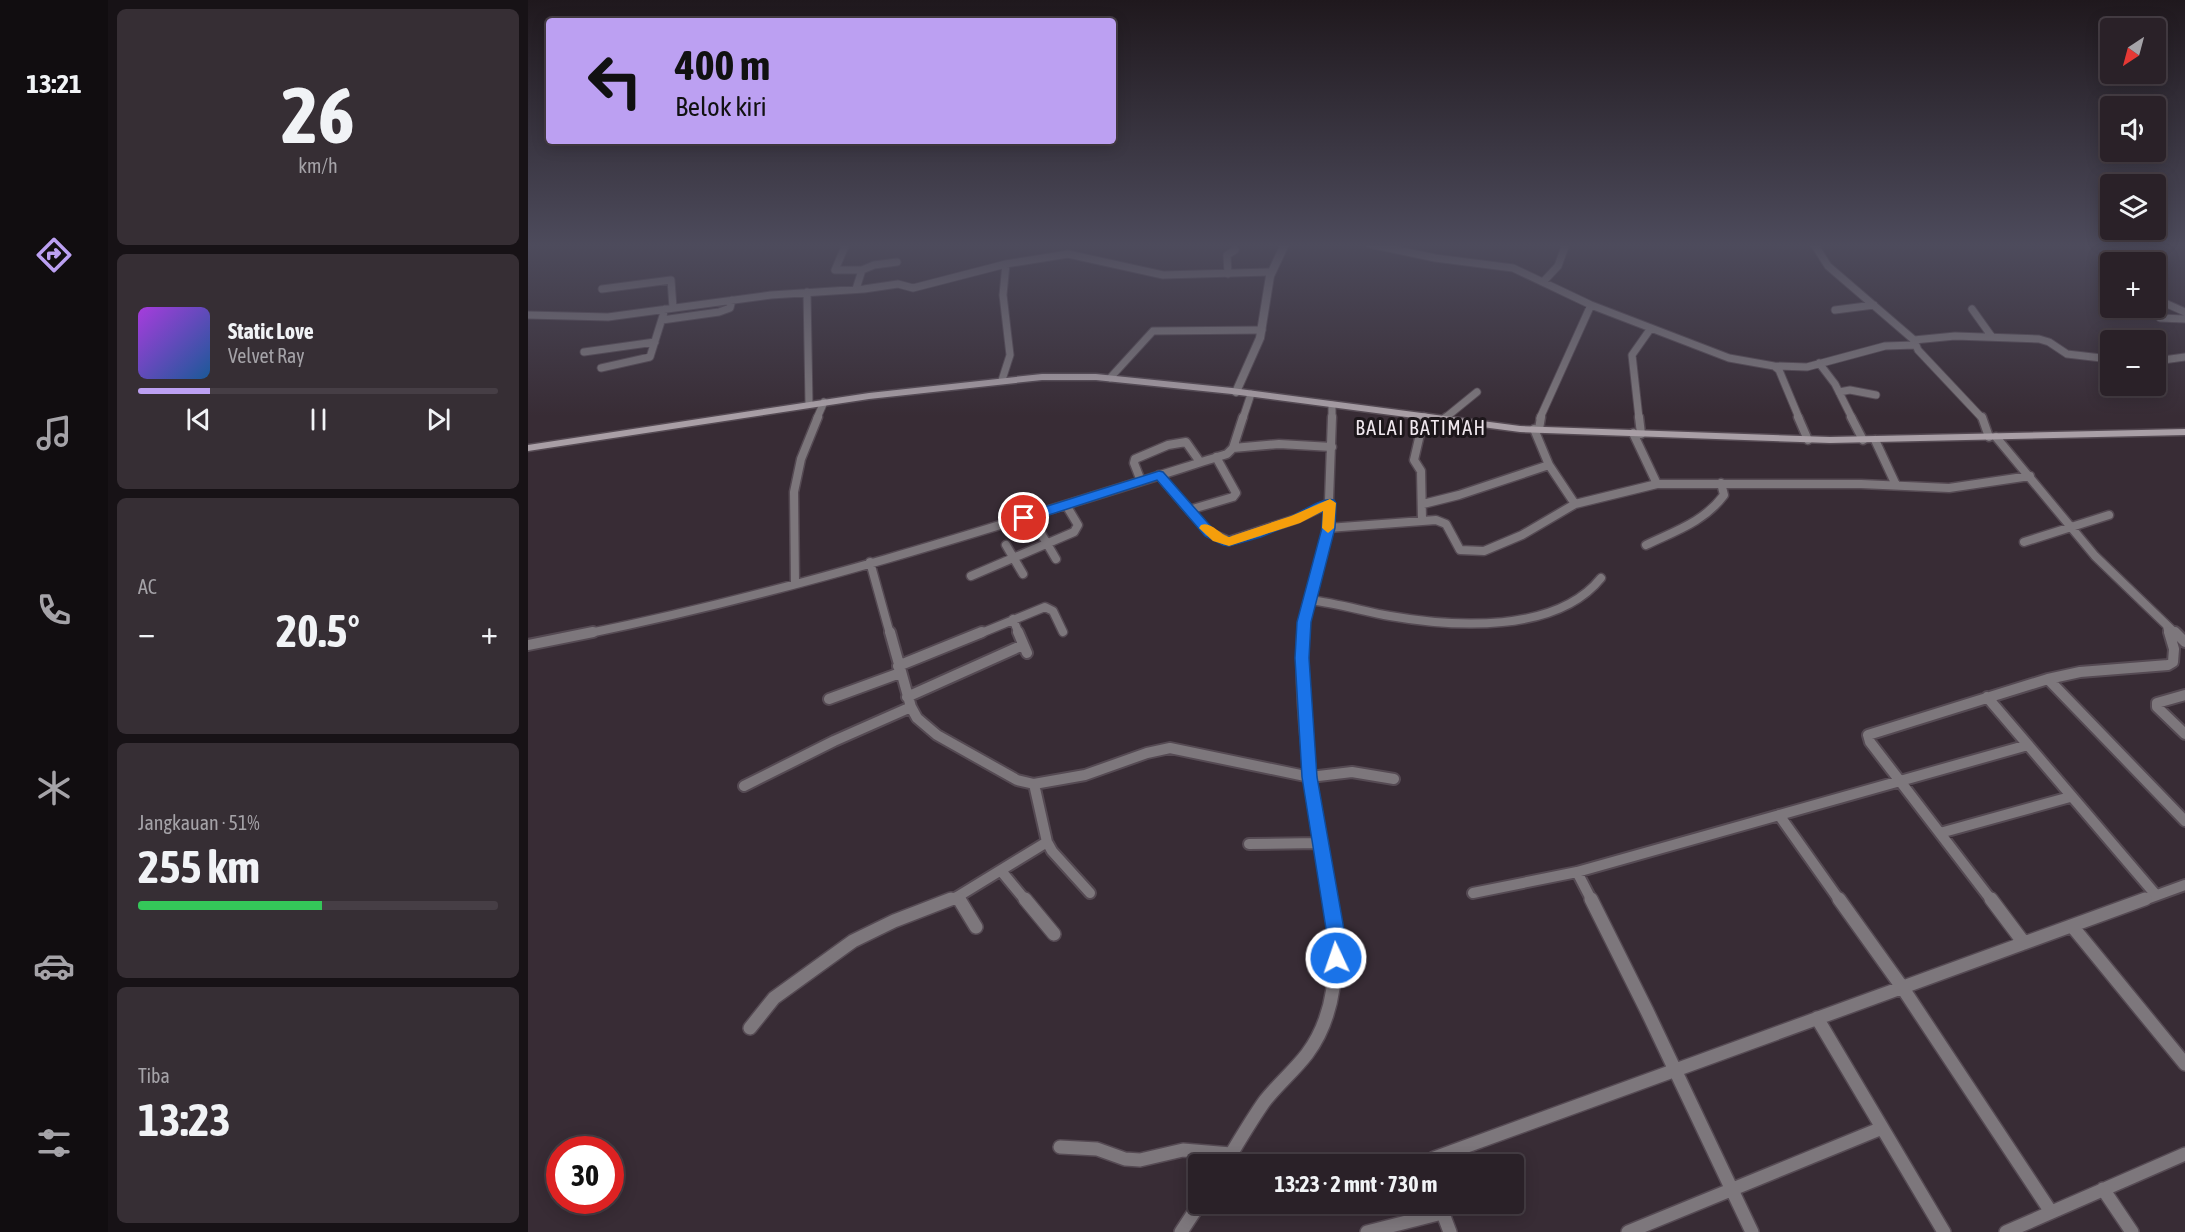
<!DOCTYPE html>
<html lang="id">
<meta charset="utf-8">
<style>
:root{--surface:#2a2128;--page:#362e34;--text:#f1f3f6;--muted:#a5a3a8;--line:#463e45;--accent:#bca0f2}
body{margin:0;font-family:"Asap Condensed",sans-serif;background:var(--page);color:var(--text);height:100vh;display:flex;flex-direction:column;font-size:22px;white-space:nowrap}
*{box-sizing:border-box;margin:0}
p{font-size:20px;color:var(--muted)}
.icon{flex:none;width:33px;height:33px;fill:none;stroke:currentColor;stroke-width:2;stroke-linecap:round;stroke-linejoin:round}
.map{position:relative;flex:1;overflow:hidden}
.sheet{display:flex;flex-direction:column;gap:9px;padding:9px;background:#171216;width:420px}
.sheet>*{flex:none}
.banner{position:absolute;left:18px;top:18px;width:570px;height:126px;border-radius:6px;box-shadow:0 3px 15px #0003,0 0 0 2px var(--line);background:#bca0f2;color:#111;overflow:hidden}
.needle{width:39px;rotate:216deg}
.buttons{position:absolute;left:1572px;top:18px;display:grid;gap:12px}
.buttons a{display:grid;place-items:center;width:66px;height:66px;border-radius:6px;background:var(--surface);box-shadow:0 3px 15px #0003,0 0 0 2px var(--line);font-size:30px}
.speed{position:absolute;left:18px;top:1136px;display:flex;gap:12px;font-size:30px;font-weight:700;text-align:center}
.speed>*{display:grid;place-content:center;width:78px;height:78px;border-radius:50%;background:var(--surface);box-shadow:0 3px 15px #0003,0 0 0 2px var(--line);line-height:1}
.speed .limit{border:9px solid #d22;background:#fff;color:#111}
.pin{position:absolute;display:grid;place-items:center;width:51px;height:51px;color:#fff;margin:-26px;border:3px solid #fff;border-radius:50%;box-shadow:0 2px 6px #0007}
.me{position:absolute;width:66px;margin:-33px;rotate:357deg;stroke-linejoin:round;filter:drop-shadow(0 0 4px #0008)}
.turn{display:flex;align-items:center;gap:21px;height:126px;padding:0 30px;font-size:27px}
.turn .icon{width:78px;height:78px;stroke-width:2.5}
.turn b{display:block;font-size:42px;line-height:51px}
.big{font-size:45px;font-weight:700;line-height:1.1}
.sheet .tile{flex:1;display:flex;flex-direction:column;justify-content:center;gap:9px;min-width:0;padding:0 21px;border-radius:9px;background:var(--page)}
.sheet .dial{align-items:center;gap:0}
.dial b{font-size:78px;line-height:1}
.song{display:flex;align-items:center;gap:18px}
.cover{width:72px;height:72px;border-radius:9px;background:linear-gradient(135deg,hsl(280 70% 55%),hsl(210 70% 35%))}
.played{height:6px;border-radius:3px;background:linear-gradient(90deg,var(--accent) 20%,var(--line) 20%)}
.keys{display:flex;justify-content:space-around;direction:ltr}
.heat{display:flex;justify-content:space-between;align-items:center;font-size:33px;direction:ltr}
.charge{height:9px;border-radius:4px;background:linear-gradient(90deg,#34c759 51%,var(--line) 0)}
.trip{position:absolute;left:660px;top:1154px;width:336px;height:60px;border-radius:6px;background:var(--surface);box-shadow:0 3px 15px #0003,0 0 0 2px var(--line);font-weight:700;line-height:60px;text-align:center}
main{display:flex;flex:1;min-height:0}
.dock{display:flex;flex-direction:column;width:108px;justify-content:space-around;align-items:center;background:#110d10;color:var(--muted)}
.dock .icon{width:42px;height:42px}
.dock .active{color:var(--accent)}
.dock b{font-size:27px;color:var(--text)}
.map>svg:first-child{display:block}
</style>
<main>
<nav class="dock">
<b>13:21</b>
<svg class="icon active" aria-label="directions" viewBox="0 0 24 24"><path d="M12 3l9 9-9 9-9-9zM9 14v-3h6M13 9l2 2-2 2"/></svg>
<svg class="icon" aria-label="music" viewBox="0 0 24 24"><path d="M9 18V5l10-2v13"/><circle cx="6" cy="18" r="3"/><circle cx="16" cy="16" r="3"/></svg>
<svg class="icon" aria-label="phone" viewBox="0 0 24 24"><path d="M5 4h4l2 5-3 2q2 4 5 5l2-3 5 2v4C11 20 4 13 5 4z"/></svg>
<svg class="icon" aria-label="climate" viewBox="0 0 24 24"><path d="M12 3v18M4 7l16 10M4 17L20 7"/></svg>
<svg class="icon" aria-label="car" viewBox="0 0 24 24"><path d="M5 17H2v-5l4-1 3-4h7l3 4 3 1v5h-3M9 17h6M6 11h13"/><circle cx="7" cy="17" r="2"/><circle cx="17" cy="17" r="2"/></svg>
<svg class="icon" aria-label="filters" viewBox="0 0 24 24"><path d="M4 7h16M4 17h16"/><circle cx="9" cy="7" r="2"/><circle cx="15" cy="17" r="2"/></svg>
</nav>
<section class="sheet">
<div class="tile dial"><b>26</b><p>km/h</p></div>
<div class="tile">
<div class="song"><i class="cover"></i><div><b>Static Love</b><p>Velvet Ray</p></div></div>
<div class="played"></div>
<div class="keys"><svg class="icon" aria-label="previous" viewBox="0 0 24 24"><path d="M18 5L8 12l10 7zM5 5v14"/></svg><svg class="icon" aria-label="pause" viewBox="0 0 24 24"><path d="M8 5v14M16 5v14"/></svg><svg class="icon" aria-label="next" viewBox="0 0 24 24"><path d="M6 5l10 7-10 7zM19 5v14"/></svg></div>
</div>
<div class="tile"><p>AC</p>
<div class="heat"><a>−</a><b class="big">20.5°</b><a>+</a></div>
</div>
<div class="tile"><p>Jangkauan · 51%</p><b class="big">255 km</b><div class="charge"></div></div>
<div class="tile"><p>Tiba</p><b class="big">13:23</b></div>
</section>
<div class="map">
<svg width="1657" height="1232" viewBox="0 0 1657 1232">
<rect width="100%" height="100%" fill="#382c35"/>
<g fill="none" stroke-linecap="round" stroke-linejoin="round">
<defs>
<path id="minor-far3" d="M 318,244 L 307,270 L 334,270 L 328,289
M 841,244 L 907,258 L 985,268 L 1063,305 L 1201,358 L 1246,366 L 1251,370 L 1271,418
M 1286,244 L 1300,266 L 1386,340 L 1390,350 L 1454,418
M 334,270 L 346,265 L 369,262
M 700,274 L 699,255 L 707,250
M 1015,282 L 1030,266 L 1038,244
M 1628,282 L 1630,284 L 1628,286
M 74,289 L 143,280 L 145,308
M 279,292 L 281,404
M 1628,299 L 1657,312
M 1444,309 L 1464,337
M 1307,310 L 1346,305
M 0,315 L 80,317 L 243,295 L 336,289 L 370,284 L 385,288 L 478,264 L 540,254 L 635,275 L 741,272
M 1632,318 L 1657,319
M 134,320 L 191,312 L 202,308 L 204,300
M 1386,340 L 1427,336 L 1511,339 L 1521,342 L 1539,354 L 1582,359
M 56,352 L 127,342
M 1628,361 L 1657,357
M 1291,363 L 1307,384 L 1324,418
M 1246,366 L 1279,367 L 1357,346 L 1387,345
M 73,368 L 122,357 L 137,309
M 582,378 L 625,331 L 734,330
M 474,380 L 482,355 L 475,295 L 478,264
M 1311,392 L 1322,390 L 1348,395
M 289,418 L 296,402
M 715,418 L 723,394
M 804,418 L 804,405
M 917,418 L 949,392
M 1012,418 L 1063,305
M 1111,418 L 1104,355 L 1123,328"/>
<path id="minor-far2" d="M 1111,417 L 1113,434
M 1270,417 L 1280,440
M 1323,417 L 1335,440
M 1454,417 L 1461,437
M 915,420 L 919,417
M 1006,429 L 1021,465 L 1047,504
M 1011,429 L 1013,417
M 1105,433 L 1129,484
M 1468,437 L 1567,556 L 1648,634
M 1347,440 L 1368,485
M 705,448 L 751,444 L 804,447
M 631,475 L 661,510 L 705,497 L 708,493 L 688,457
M 613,481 L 606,463 L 607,459 L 640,445 L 658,442 L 672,462
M 895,504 L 931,495 L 1021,465
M 661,510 L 682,533 L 701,541 L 768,519 L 802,503
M 894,520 L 893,471 L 886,460 L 896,417
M 800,528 L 908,520 L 918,524 L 932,550 L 956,551 L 994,535 L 1047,504 L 1129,484 L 1333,484 L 1421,488 L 1502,476
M 511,530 L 528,559
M 1496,542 L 1581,515
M 478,545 L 495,574
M 1118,545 C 1147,531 1176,522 1196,495 L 1193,483
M 342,562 L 362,634
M 443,576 L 546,532 L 550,525 L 538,505
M 267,582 L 266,492 L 273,459 L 290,417
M 781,600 C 808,603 835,611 862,616 C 925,627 1028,634 1073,578
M 485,619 L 491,634
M 1639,626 L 1641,634
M 57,634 C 275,590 487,521 699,454 L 705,448 L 715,417
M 451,634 L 517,607 L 525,611 L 535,632
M 775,634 L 776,622 L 800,528 L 804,417"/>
<path id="minor-far1" d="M 362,632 L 383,707 L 389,718 L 409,735 L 489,780 L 506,784 L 557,775 L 619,753 L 642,748 L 782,777 L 824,772 L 866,779
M 490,632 L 499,653
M 775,632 C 770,722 788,812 802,901
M 1647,632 L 1657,642
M 0,645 L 65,632
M 370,666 L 454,632
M 1520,679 L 1657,821
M 1657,695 L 1629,703 L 1629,707 L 1657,734
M 379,697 L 495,645
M 1459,697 L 1628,895
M 301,699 L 372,673
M 506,784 L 519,842 L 524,851 L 562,893
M 216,786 L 306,741 L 383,707
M 1251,815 L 1312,901
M 1412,833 L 1542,797
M 721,844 L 792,843
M 474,872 L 498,901
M 1049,872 L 1064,901
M 945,893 L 1049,872 L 1500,745
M 429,897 L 431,901
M 419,901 L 429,897 L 519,842
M 1464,901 L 1342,742 L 1340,735 L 1520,679 L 1552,672 L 1640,665 L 1645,662 L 1646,649 L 1641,632
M 1613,901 L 1657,885"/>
<path id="minor" d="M 431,899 L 448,927
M 497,899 L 526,934
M 1063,899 L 1119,1011 L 1224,1232
M 1311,899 L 1374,987 L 1523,1212
M 1463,899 L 1496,943
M 1544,926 L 1657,1064
M 1289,1018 L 1416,1232
M 222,1028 L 246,998 L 325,941 L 366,921 L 423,899
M 532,1147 L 569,1149 L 597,1159 L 612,1160 L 655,1150 L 703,1154
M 697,1164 C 710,1143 722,1122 736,1102 C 749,1085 766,1071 779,1054 C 812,1010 811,951 802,899
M 901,1164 L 906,1158 L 1617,899
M 1575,1189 L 1604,1232
M 911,1203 L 922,1232
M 653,1232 L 672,1203
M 839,1232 L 914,1213
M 1100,1232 L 1354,1128
M 1478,1232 L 1657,1154"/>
<path id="tertiary" d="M 708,392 L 732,338 L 742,276 L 757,244"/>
<path id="secondary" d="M 514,374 L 568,374 L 704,388 L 992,426 L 1302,437 L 1657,429 L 1657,435 L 1302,443 L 992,432 L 704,394 L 568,380 L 514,380 L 341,399 L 0,451 L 0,445 L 341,393 Z"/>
</defs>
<use href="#minor-far3" stroke="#554a53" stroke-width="9"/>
<use href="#minor-far2" stroke="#554a53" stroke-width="11"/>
<use href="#minor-far1" stroke="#554a53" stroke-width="14"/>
<use href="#minor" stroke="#554a53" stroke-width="16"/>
<use href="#tertiary" stroke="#554a53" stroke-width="10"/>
<use href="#secondary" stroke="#554a53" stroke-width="3"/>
<use href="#minor-far3" stroke="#7d777c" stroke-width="7"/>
<use href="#minor-far2" stroke="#7d777c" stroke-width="8"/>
<use href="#minor-far1" stroke="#7d777c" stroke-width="10"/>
<use href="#minor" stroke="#7d777c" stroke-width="13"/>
<use href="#tertiary" stroke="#7d777c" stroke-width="8"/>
<use href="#secondary" fill="#a99fa6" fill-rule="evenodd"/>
</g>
<linearGradient id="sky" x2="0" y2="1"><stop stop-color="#1f181d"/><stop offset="0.59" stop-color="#4d4b5c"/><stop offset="1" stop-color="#4d4b5c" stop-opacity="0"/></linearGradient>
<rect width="1657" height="416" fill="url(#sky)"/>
<path fill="#1a73e8" stroke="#114b97" stroke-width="1.5" d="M 631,471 L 635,472 L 686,530 L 698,537 C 718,537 743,525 762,517 C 774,512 793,497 806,500 L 808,503 L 807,528 L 783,622 L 781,658 L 789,777 L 817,935 L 817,958 L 815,964 L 808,967 L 802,964 L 799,958 L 799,935 L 774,777 L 767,658 L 769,622 L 794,528 L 795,511 L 733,537 L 701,546 L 695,545 L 677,536 L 629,480 L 496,523 L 490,518 L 491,515 Z"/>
<path fill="#f59e0b" d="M 802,499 L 808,503 L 806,528 L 800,533 L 794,528 L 795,511 L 772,523 L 701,546 L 685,541 L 671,528 L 673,525 C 683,521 691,534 701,537 L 763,516 Z"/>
<g text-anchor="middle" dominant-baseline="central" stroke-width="6" stroke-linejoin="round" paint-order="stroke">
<g font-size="20" letter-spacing="1.5" fill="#f0e8ee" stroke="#1c161a">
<text x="893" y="427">BALAI BATIMAH</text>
</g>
</g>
</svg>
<div class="buttons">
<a><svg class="needle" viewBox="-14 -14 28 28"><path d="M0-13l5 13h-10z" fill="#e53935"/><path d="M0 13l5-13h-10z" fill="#a5a3a8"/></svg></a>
<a><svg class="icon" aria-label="sound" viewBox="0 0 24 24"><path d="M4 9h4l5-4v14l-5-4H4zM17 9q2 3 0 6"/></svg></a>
<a><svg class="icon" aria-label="layers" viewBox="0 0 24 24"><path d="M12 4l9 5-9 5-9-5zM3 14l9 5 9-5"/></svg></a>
<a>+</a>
<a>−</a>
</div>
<div class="speed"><div class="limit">30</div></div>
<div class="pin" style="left:496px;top:518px;background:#d93025"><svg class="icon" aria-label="arrive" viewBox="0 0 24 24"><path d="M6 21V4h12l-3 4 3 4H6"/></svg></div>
<svg class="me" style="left:808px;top:958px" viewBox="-20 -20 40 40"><circle r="17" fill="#1a73e8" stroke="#fff" stroke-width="3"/><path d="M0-11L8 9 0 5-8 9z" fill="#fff"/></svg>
<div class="trip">13:23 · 2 mnt · 730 m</div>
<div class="banner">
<div class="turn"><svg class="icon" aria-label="left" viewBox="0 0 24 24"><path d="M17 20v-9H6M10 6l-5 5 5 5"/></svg><div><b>400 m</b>Belok kiri</div></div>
</div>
</div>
</main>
